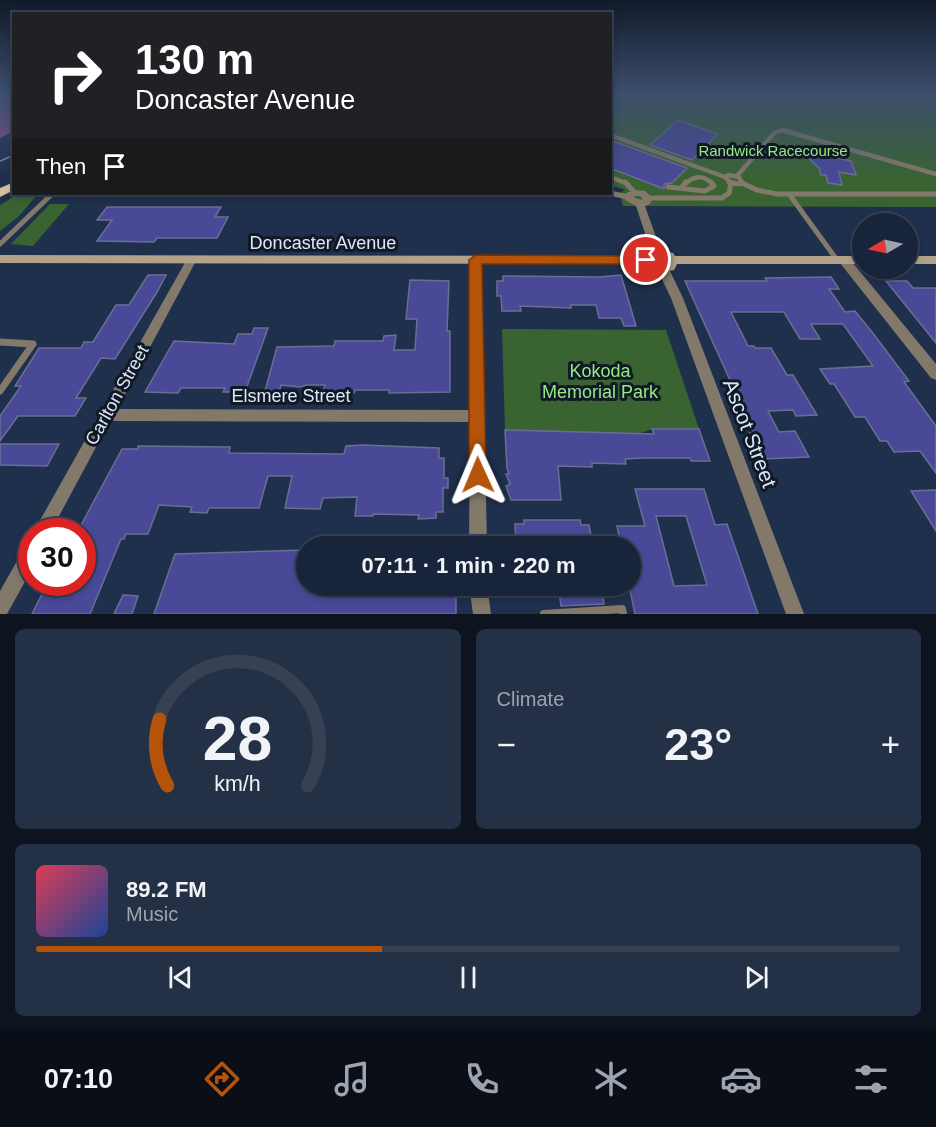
<!DOCTYPE html>
<meta charset="utf-8">
<style>
:root{--surface:#17243a;--page:#243045;--text:#f1f3f6;--muted:#9ea4af;--line:#364154;--accent:#b45309}
body{margin:0;font-family:Helvetica,sans-serif;background:var(--page);color:var(--text);height:100vh;display:flex;flex-direction:column;font-size:22px;white-space:nowrap}
*{box-sizing:border-box;margin:0}
p{font-size:20px;color:var(--muted)}
.icon{flex:none;width:33px;height:33px;fill:none;stroke:currentColor;stroke-width:2;stroke-linecap:round;stroke-linejoin:round}
.map{position:relative;height:614px;overflow:hidden}
.panel{display:flex;flex-direction:column;gap:15px;padding:15px;background:#0d1420;flex:1}
.panel>*{flex:none}
.guide{position:absolute;left:12px;top:12px;width:600px;height:183px;border-radius:0px;box-shadow:0 3px 9px #0003,0 0 0 2px var(--line);background:#202124;color:#fff;overflow:hidden}
.needle{width:39px;rotate:261deg}
.controls{position:absolute;left:852px;top:213px;display:grid;gap:12px}
.controls a{display:grid;place-items:center;width:66px;height:66px;border-radius:50%;background:var(--surface);box-shadow:0 3px 9px #0003,0 0 0 2px var(--line);font-size:30px}
.speed{position:absolute;left:18px;top:518px;display:flex;gap:12px;font-size:30px;font-weight:700;text-align:center}
.speed>*{display:grid;place-content:center;width:78px;height:78px;border-radius:50%;background:var(--surface);box-shadow:0 3px 9px #0003,0 0 0 2px var(--line);line-height:1}
.speed .limit{border:9px solid #d22;background:#fff;color:#111}
.pin{position:absolute;display:grid;place-items:center;width:51px;height:51px;color:#fff;margin:-26px;border:3px solid #fff;border-radius:50%;box-shadow:0 2px 6px #0007}
.me{position:absolute;width:66px;margin:-33px;rotate:359deg;stroke-linejoin:round;filter:drop-shadow(0 0 4px #0008)}
.turn{display:flex;align-items:center;gap:21px;height:126px;padding:0 24px;font-size:27px}
.turn .icon{width:78px;height:78px;stroke-width:2.5}
.turn b{display:block;font-size:42px;line-height:51px}
.then{display:flex;align-items:center;height:57px;padding:0 24px;background:#0003;gap:12px;font-size:22px}
.big{font-size:45px;font-weight:700;line-height:1.1}
.panel .card{flex:1;display:flex;flex-direction:column;justify-content:center;gap:9px;min-width:0;padding:0 21px;border-radius:9px;background:var(--page)}
.panel .dial{align-items:center;gap:0}
.dial svg{height:156px;overflow:visible;fill:none;stroke:var(--line);stroke-width:7;stroke-linecap:round;text-anchor:middle}
.dial text{fill:var(--text);stroke:none}
.song{display:flex;align-items:center;gap:18px}
.cover{width:72px;height:72px;border-radius:9px;background:linear-gradient(135deg,hsl(350 70% 55%),hsl(220 70% 35%))}
.played{height:6px;border-radius:3px;background:linear-gradient(90deg,var(--accent) 40%,var(--line) 40%)}
.keys{display:flex;justify-content:space-around;direction:ltr}
.heat{display:flex;justify-content:space-between;align-items:center;font-size:33px;direction:ltr}
.panel .tiles{flex:1;display:grid;gap:15px;grid-template-columns:1fr 1fr}
.card:last-child{grid-column:span 2}
.trip{position:absolute;left:296px;top:536px;width:345px;height:60px;border-radius:30px;background:var(--surface);box-shadow:0 3px 9px #0003,0 0 0 2px var(--line);font-weight:700;line-height:60px;text-align:center}
.menu{display:flex;height:96px;justify-content:space-around;align-items:center;background:#090e17;color:var(--muted)}
.menu .icon{width:42px;height:42px}
.menu .on{color:var(--accent)}
.menu b{font-size:27px;color:var(--text)}
.map>svg:first-child{display:block}
</style>
<div class="map">
<svg width="936" height="614" viewBox="0 0 936 614">
<rect width="100%" height="100%" fill="#1f304d"/>
<path fill="#3a6332" d="M 611,94 L 936,94 L 936,207 L 623,206 L 620,193 L 625,190 L 611,185 Z
M 18,194 L 38,194 L 18,217 L 0,231 L 0,205 Z
M 50,204 L 69,204 L 33,246 L 11,244 Z
M 502,329 L 666,330 L 699,429 L 652,429 L 638,434 L 505,430 Z"/>
<path fill="#874d93" d="M 0,94 L 14,94 L 13,131 L 0,138 Z"/>
<path fill="#494998" stroke="#6b6e93" stroke-width="1.5" fill-rule="evenodd" d="M 678,120 L 718,134 L 692,160 L 650,145 Z
M 610,140 L 687,168 L 672,183 L 664,184 L 664,189 L 610,168 Z
M 799,149 L 851,161 L 856,175 L 839,172 L 842,185 L 828,183 L 826,175 L 821,175 L 819,168 Z
M 107,207 L 221,207 L 215,217 L 228,217 L 217,238 L 157,238 L 154,242 L 97,241 L 112,220 L 97,220 Z
M 148,275 L 166,275 L 157,292 L 115,359 L 101,358 L 76,398 L 86,398 L 75,416 L 18,416 L 0,441 L 0,416 L 21,386 L 15,386 L 39,348 L 81,348 L 84,342 L 93,342 L 116,305 L 129,305 Z
M 621,275 L 636,326 L 624,326 L 621,318 L 599,318 L 596,305 L 571,305 L 571,308 L 520,306 L 521,311 L 502,311 L 501,296 L 497,296 L 497,281 L 503,281 L 503,276 L 599,277 Z
M 831,277 L 839,289 L 829,289 L 845,312 L 855,311 L 872,332 L 909,381 L 904,382 L 936,426 L 936,473 L 920,451 L 894,452 L 887,441 L 880,441 L 865,417 L 855,417 L 834,384 L 830,384 L 820,369 L 873,366 L 843,324 L 811,324 L 820,339 L 800,339 L 784,312 L 731,312 L 748,346 L 754,346 L 755,348 L 771,348 L 787,375 L 793,375 L 817,415 L 796,416 L 793,410 L 768,411 L 779,432 L 795,431 L 809,457 L 762,459 L 750,433 L 754,433 L 685,281 L 767,281 L 765,278 Z
M 410,280 L 449,281 L 447,331 L 450,331 L 450,392 L 389,393 L 389,390 L 355,390 L 354,393 L 323,392 L 325,385 L 307,385 L 300,387 L 281,385 L 279,392 L 265,391 L 277,347 L 334,346 L 335,341 L 383,341 L 384,336 L 396,335 L 394,350 L 415,350 L 417,319 L 406,319 Z
M 886,281 L 907,281 L 913,288 L 936,288 L 936,343 Z
M 254,328 L 268,328 L 245,392 L 223,392 L 225,388 L 181,388 L 178,393 L 145,392 L 174,341 L 234,344 L 238,334 L 252,334 Z
M 652,429 L 699,429 L 710,461 L 691,461 L 690,458 L 643,458 L 625,459 L 626,464 L 592,463 L 592,467 L 558,466 L 561,500 L 511,500 L 506,486 L 510,484 L 506,474 L 509,474 L 507,468 L 505,430 L 654,434 Z
M 0,444 L 59,444 L 47,466 L 0,465 Z
M 363,445 L 439,448 L 439,458 L 444,458 L 444,478 L 448,478 L 448,488 L 443,488 L 443,512 L 436,512 L 436,518 L 418,519 L 419,515 L 373,514 L 373,516 L 355,516 L 357,497 L 323,498 L 320,509 L 285,508 L 292,476 L 268,476 L 259,508 L 209,508 L 207,513 L 190,512 L 192,507 L 159,505 L 148,534 L 126,534 L 124,539 L 121,539 L 90,614 L 32,614 L 48,582 L 82,582 L 83,528 L 80,527 L 122,449 L 138,449 L 138,446 L 230,447 L 229,453 L 344,454 L 346,446 Z
M 635,489 L 704,489 L 715,525 L 727,524 L 758,614 L 635,614 L 630,590 L 630,546 L 621,546 L 617,526 L 645,526 ZM 656,516 L 686,516 L 707,585 L 674,586 Z
M 936,490 L 936,531 L 911,491 Z
M 524,520 L 580,520 L 581,525 L 589,525 L 593,546 L 516,546 L 515,524 L 524,524 Z
M 306,550 L 306,585 L 456,585 L 456,614 L 154,614 L 175,554 Z
M 565,585 L 601,585 L 604,604 L 561,606 L 559,592 L 566,592 Z
M 123,595 L 138,596 L 132,614 L 114,614 Z"/>
<g fill="none" stroke-linecap="round" stroke-linejoin="round">
<path stroke="#83796a" stroke-width="4.5" d="M 610,135 L 725,177
M 737,176 L 774,133 L 782,130 L 936,174
M 610,177 L 628,184
M 732,184 L 725,177 L 729,175 L 739,177 L 742,183 L 740,184"/>
<path stroke="#83796a" stroke-width="5" d="M 625,182 L 635,193
M 729,182 L 737,184 L 742,182
M 742,183 L 757,190 L 777,194 L 936,194
M 610,193 L 628,197
M 472,194 L 499,194
M 789,194 L 837,260
M 648,198 L 722,198 L 729,193 L 731,183
M 0,244 L 52,194"/>
<path stroke="#83796a" stroke-width="7" d="M 0,342 L 33,344 L 0,391"/>
<path stroke="#83796a" stroke-width="8" d="M 544,614 L 622,609 L 623,614"/>
<path fill="#83796a" fill-rule="evenodd" d="M 635,190 L 645,191 L 653,198 L 650,204 L 645,206 L 661,251 L 660,254 L 652,254 L 636,206 L 625,200 L 626,193 ZM 634,196 L 640,196 L 643,200 L 635,198 Z
M 192,255 L 197,259 L 117,409 L 470,410 L 471,259 L 476,255 L 480,256 L 481,259 L 487,546 L 469,546 L 470,422 L 110,421 L 51,531 L 34,531 L 187,259 Z
M 844,256 L 848,257 L 936,364 L 936,380 L 931,378 L 840,263 L 839,260 Z
M 663,265 L 669,269 L 683,298 L 804,614 L 786,614 L 671,298 L 657,269 Z
M 32,543 L 32,569 L 7,614 L 0,614 L 0,591 L 26,545 Z
M 469,585 L 487,585 L 491,614 L 473,614 Z"/>
<path fill="#b1a289" fill-rule="evenodd" d="M 653,247 L 673,253 L 675,256 L 862,256 L 862,264 L 677,264 L 674,270 C 662,273 651,274 643,264 L 0,263 L 0,255 L 640,256 ZM 655,255 L 665,259 L 667,261 L 666,264 C 659,265 654,264 651,258 Z
M 908,256 L 936,256 L 936,264 L 908,264 Z"/>
<path fill="#d5c1a1" fill-rule="evenodd" d="M 14,182 L 14,190 L 0,197 L 0,188 Z"/>
<path stroke="#7e8ca4" stroke-width="1.5" d="M 0,161 L 14,155"/>
<path stroke="#83796a" stroke-width="4.5" d="M 685,184 C 694,176 704,174 712,184"/>
<path stroke="#83796a" stroke-width="5" d="M 668,187 L 705,191 L 714,186 L 711,182
M 682,187 L 686,182"/>
</g>
<linearGradient id="sky" x2="0" y2="1"><stop stop-color="#111a2a"/><stop offset="0.52" stop-color="#3c4e6d"/><stop offset="1" stop-color="#3c4e6d" stop-opacity="0"/></linearGradient>
<rect width="936" height="180" fill="url(#sky)"/>
<path fill="#b45309" stroke="#753606" stroke-width="1.5" d="M 476,255 L 646,256 L 652,260 L 646,264 L 482,264 L 486,475 L 484,481 L 478,484 L 471,481 L 469,475 L 469,260 Z"/>
<g text-anchor="middle" dominant-baseline="central" stroke-width="6" stroke-linejoin="round" paint-order="stroke">
<g font-size="15" fill="#96e985" stroke="#111926">
<text x="773" y="150">Randwick Racecourse</text>
</g>
<g font-size="18" fill="#dce7fa" stroke="#111926">
<text x="323" y="243">Doncaster Avenue</text>
<text transform="translate(117 395) rotate(-61)">Carlton Street</text>
<text x="291" y="396">Elsmere Street</text>
</g>
<g font-size="18" fill="#96e985" stroke="#111926">
<text x="600" y="371">Kokoda<tspan x="600" dy="21">Memorial Park</tspan></text>
</g>
<g font-size="21" fill="#dce7fa" stroke="#111926">
<text transform="translate(750 433) rotate(69)">Ascot Street</text>
</g>
</g>
</svg>
<div class="controls">
<a><svg class="needle" viewBox="-14 -14 28 28"><path d="M0-13l5 13h-10z" fill="#e53935"/><path d="M0 13l5-13h-10z" fill="#9ea4af"/></svg></a>
</div>
<div class="speed"><div class="limit">30</div></div>
<div class="pin" style="left:646px;top:260px;background:#d93025"><svg class="icon" aria-label="arrive" viewBox="0 0 24 24"><path d="M6 21V4h12l-3 4 3 4H6"/></svg></div>
<svg class="me" style="left:478px;top:475px" viewBox="-20 -20 40 40"><path d="M0-17L14 15 0 8-14 15z" fill="#b45309" stroke="#fff" stroke-width="4"/></svg>
<div class="trip">07:11 · 1 min · 220 m</div>
<div class="guide">
<div class="turn"><svg class="icon" aria-label="right" viewBox="0 0 24 24"><path d="M7 20v-9h11M14 6l5 5-5 5"/></svg><div><b>130 m</b>Doncaster Avenue</div></div>
<div class="then">Then<svg class="icon" aria-label="arrive" viewBox="0 0 24 24"><path d="M6 21V4h12l-3 4 3 4H6"/></svg></div>
</div>
</div>
<section class="panel">
<div class="tiles">
<div class="card dial"><svg viewBox="0 0 100 80">
<path d="M14 69A42 42 0 1 1 86 69"/>
<path d="M14 69A42 42 0 0 1 10 35" stroke="#b45309"/>
<text x="50" y="56" font-size="32" font-weight="700">28</text>
<text x="50" y="72" font-size="11">km/h</text>
</svg></div>
<div class="card"><p>Climate</p>
<div class="heat"><a>−</a><b class="big">23°</b><a>+</a></div>
</div>
<div class="card">
<div class="song"><i class="cover"></i><div><b>89.2 FM</b><p>Music</p></div></div>
<div class="played"></div>
<div class="keys"><svg class="icon" aria-label="previous" viewBox="0 0 24 24"><path d="M18 5L8 12l10 7zM5 5v14"/></svg><svg class="icon" aria-label="pause" viewBox="0 0 24 24"><path d="M8 5v14M16 5v14"/></svg><svg class="icon" aria-label="next" viewBox="0 0 24 24"><path d="M6 5l10 7-10 7zM19 5v14"/></svg></div>
</div>
</div>
</section>
<nav class="menu">
<b>07:10</b>
<svg class="icon on" aria-label="directions" viewBox="0 0 24 24"><path d="M12 3l9 9-9 9-9-9zM9 14v-3h6M13 9l2 2-2 2"/></svg>
<svg class="icon" aria-label="music" viewBox="0 0 24 24"><path d="M9 18V5l10-2v13"/><circle cx="6" cy="18" r="3"/><circle cx="16" cy="16" r="3"/></svg>
<svg class="icon" aria-label="phone" viewBox="0 0 24 24"><path d="M5 4h4l2 5-3 2q2 4 5 5l2-3 5 2v4C11 20 4 13 5 4z"/></svg>
<svg class="icon" aria-label="climate" viewBox="0 0 24 24"><path d="M12 3v18M4 7l16 10M4 17L20 7"/></svg>
<svg class="icon" aria-label="car" viewBox="0 0 24 24"><path d="M5 17H2v-5l4-1 3-4h7l3 4 3 1v5h-3M9 17h6M6 11h13"/><circle cx="7" cy="17" r="2"/><circle cx="17" cy="17" r="2"/></svg>
<svg class="icon" aria-label="filters" viewBox="0 0 24 24"><path d="M4 7h16M4 17h16"/><circle cx="9" cy="7" r="2"/><circle cx="15" cy="17" r="2"/></svg>
</nav>
